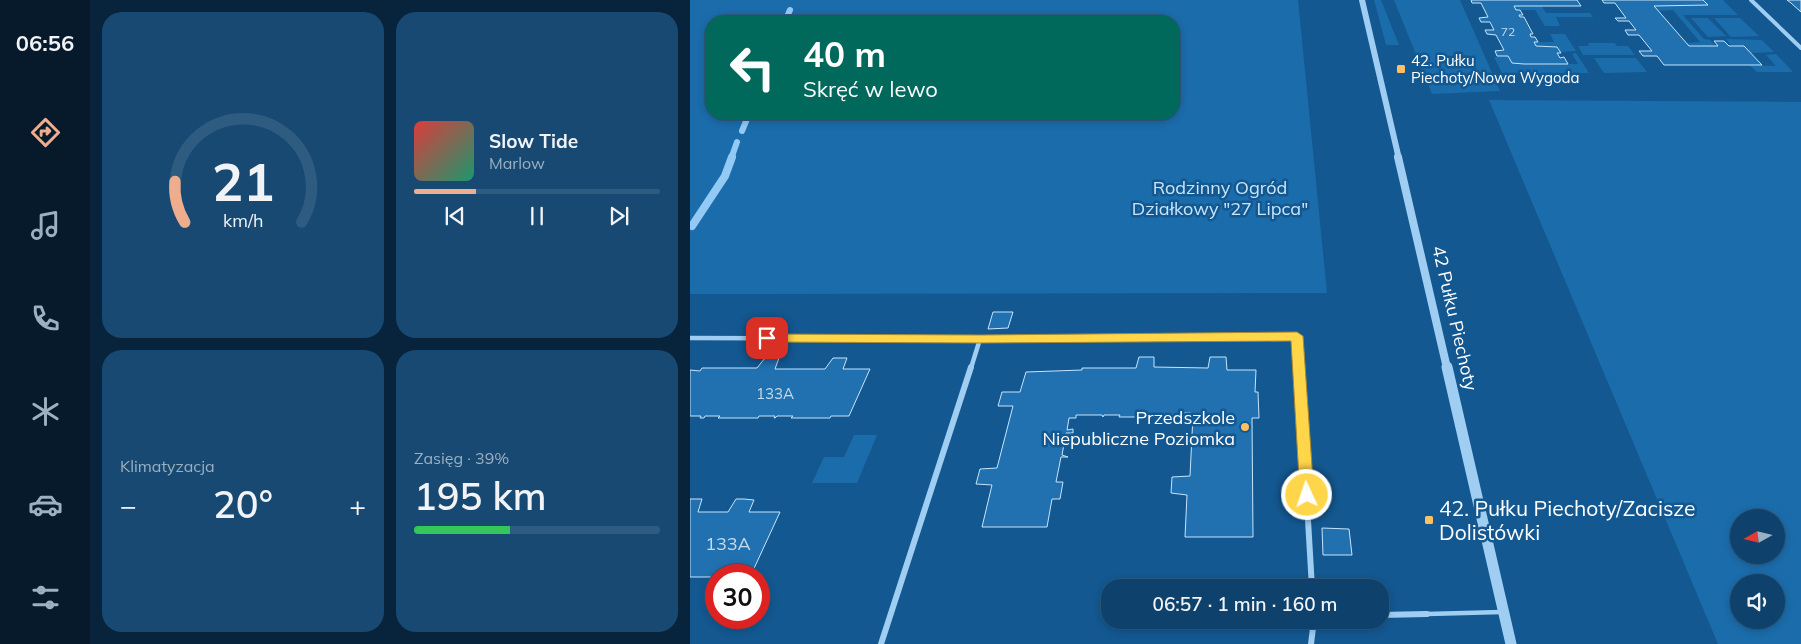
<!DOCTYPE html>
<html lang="pl">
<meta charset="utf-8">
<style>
:root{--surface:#0e426d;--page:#174972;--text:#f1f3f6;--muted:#9bb0c2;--line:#2e5b80;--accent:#eead8d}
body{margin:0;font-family:Mulish,sans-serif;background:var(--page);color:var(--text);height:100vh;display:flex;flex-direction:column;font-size:19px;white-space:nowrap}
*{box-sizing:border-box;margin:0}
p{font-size:16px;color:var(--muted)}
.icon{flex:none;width:28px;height:28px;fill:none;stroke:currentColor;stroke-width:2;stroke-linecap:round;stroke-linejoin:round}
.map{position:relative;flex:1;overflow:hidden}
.details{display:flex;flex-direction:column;gap:12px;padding:12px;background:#08243c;width:600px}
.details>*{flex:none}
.hud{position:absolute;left:15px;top:15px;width:475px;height:105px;border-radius:20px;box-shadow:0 2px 8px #0003,0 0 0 1px var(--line);background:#00695c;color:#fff;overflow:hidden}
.needle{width:32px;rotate:262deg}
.controls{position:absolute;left:1040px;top:509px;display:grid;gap:10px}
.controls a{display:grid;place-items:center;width:55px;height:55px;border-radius:50%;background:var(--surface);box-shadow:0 2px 8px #0003,0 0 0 1px var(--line);font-size:25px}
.speed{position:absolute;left:15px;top:564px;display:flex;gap:10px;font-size:25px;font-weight:700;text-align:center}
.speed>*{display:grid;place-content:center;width:65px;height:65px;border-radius:50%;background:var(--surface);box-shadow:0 2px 8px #0003,0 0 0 1px var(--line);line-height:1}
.speed .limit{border:8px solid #d22;background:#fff;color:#111}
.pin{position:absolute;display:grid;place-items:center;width:42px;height:42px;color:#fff;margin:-21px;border-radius:10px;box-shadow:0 2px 8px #0006}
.me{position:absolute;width:55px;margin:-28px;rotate:357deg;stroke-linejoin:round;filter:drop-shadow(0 0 4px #0008)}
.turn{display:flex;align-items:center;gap:18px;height:105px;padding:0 15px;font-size:22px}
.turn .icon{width:65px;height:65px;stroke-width:2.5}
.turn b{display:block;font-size:35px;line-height:42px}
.big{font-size:38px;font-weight:600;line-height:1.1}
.details .tile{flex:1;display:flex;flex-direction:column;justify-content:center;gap:8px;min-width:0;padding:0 18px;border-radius:20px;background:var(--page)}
.details .dial{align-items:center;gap:0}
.dial svg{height:130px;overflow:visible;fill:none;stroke:var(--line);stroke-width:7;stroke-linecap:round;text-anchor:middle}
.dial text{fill:var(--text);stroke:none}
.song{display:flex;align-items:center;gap:15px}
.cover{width:60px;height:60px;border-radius:8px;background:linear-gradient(135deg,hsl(0 70% 55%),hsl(160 70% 35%))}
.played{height:5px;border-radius:2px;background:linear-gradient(90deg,var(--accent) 25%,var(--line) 25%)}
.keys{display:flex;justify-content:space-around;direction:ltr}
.heat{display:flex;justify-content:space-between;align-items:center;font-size:28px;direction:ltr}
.charge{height:8px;border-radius:4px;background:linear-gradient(90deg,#34c759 39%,var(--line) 0)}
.details .tiles{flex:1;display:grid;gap:12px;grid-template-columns:repeat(2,1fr)}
.trip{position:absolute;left:411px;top:579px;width:288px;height:50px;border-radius:20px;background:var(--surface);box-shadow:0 2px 8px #0003,0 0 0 1px var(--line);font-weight:600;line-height:50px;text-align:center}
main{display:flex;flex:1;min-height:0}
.dock{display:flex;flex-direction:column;width:90px;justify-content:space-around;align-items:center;background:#061a2c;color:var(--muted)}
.dock .icon{width:35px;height:35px}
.dock .selected{color:var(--accent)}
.dock b{font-size:22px;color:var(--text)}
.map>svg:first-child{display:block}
</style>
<main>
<nav class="dock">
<b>06:56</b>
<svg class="icon selected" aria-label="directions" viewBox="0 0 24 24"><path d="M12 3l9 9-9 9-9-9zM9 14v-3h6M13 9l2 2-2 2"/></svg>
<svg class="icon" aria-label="music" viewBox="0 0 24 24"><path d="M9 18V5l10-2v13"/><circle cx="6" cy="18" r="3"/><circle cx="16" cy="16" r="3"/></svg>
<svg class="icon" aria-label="phone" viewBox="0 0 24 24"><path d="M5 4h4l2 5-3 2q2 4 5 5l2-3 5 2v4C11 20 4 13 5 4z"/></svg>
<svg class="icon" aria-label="climate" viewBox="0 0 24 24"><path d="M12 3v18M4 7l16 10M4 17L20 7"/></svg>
<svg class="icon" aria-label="car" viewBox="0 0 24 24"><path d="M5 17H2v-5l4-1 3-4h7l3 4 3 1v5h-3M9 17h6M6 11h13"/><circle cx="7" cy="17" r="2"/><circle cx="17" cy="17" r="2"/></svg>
<svg class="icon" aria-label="filters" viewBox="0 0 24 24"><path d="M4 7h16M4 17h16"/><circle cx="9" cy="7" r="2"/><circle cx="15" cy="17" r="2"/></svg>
</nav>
<section class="details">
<div class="tiles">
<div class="tile dial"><svg viewBox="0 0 100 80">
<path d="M14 69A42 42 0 1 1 86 69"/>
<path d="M14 69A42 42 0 0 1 8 44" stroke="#eead8d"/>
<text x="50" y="56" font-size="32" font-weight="700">21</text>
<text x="50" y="72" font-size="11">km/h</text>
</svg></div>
<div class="tile">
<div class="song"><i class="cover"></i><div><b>Slow Tide</b><p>Marlow</p></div></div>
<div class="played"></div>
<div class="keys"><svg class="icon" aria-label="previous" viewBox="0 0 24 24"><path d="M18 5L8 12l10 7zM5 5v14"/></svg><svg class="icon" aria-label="pause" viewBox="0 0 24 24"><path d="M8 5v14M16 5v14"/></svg><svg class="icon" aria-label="next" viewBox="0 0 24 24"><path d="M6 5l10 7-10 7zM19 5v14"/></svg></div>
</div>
<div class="tile"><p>Klimatyzacja</p>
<div class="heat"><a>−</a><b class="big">20°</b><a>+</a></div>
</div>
<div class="tile"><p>Zasięg · 39%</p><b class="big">195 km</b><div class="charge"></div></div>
</div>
</section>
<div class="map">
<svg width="1111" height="644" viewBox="0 0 1111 644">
<rect width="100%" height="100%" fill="#135891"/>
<path fill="#1b6cab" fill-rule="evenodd" d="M 0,0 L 608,0 L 637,293 L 0,294 ZM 21,21 L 484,21 L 484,114 L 21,114 Z
M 684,0 L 691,0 L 709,45 L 696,45 Z
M 704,0 L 770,0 L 810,91 L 742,94 Z
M 1013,0 L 1033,0 L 1048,15 L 993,15 L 1014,39 L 1020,40 L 1026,46 L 999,46 L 996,43 L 1010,42 L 983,10 L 968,11 L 964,6 L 1017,5 Z
M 826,5 L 851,5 L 856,13 L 900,13 L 903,17 L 866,17 L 870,26 L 855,26 L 845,10 L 826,10 L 824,6 Z
M 1001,18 L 1018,18 L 1036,36 L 1018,37 Z
M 1024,18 L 1050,18 L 1069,36 L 1041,37 Z
M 860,34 L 875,34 L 886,51 L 870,52 L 867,47 L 846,46 L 844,42 L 864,42 Z
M 1036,39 L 1072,40 L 1084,52 L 1061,53 L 1054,46 L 1041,46 Z
M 898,43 L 925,43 L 927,46 L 938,46 L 945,55 L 893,55 L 888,46 L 899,46 Z
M 886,53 L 899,73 L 812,73 L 804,57 L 818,56 L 822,63 L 888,64 L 882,54 Z
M 1086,54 L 1103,72 L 1067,72 L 1059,65 L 1086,66 L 1076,55 Z
M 904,58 L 946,58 L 957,72 L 914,73 Z
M 799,100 L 1111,102 L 1111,644 L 1028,644 ZM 1049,518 L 1086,518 L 1086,555 L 1049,555 ZM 1049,582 L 1086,582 L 1086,620 L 1049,620 Z
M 164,435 L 187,435 L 167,483 L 122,483 L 134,457 L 154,457 Z"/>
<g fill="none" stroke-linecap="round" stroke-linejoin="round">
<path stroke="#92caf5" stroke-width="6" d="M 95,21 L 100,10
M 52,131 L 59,114
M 41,159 L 47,142"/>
<path stroke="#92caf5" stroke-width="8" d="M 2,226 L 35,176 L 42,157"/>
</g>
<path fill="#2170b0" stroke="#c7e5fc" d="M 887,0 L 891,6 L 824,6 L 826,10 L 830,10 L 833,15 L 829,15 L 830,17 L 834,17 L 843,34 L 840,34 L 841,37 L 845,37 L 848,42 L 844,42 L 846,46 L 867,47 L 871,53 L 867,53 L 870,58 L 874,57 L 878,64 L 834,64 L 822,63 L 818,56 L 807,56 L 805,51 L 814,50 L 806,35 L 797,34 L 795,30 L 804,30 L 800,22 L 791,22 L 789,18 L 798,17 L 791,3 L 782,3 L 781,0 Z
M 912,0 L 1013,0 L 1018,5 L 964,6 L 999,46 L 1028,46 L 1024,41 L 1034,41 L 1039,46 L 1054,46 L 1072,65 L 974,65 L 967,56 L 953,56 L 949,51 L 962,51 L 949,35 L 938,35 L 935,30 L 946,30 L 939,21 L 928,21 L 925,18 L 936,18 L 925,3 L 914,3 Z
M 1097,0 L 1111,0 L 1111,12 L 1101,3 Z
M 303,312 L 323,312 L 318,328 L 298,329 Z
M 449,357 L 464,357 L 464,367 L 518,368 L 520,357 L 536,357 L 537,370 L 566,370 L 565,392 L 568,392 L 569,418 L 562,418 L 563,537 L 495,537 L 497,495 L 481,493 L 482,477 L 500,476 L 503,415 L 500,413 L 489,413 L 487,417 L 484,417 L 484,415 L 468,414 L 468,417 L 429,417 L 430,415 L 414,415 L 413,417 L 412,415 L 386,415 L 386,418 L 379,418 L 377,430 L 383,429 L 383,433 L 376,433 L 372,455 L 378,457 L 371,457 L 366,482 L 373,482 L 370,499 L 362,499 L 357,527 L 292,527 L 302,485 L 286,484 L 290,469 L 307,468 L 323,406 L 308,406 L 312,392 L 330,392 L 336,372 L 392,370 L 392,368 L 446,368 Z
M 75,358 L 89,358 L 85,369 L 135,369 L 143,358 L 157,358 L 153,369 L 180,369 L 159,416 L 141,416 L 140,418 L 101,418 L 103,416 L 87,416 L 85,418 L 84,418 L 85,416 L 69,416 L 68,418 L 28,418 L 30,416 L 15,416 L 14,418 L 10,418 L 11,416 L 0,416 L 0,370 L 10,371 L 12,368 L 67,368 Z
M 0,499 L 12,499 L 8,512 L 38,512 L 46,499 L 54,499 L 64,500 L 59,512 L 90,512 L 61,575 L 27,573 L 25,580 L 21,580 L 23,577 L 0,577 Z
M 632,528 L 659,529 L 662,555 L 633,555 Z"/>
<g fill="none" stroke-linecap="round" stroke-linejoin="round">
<path stroke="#a0cef2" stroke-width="4.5" d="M 737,614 L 812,612"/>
<path stroke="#a0cef2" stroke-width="4" d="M 1061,0 L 1111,48"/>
<path stroke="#a0cef2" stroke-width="4.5" d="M 0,338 L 290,339 L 607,336 L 609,368
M 281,368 L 290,339"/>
<path stroke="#a0cef2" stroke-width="6" d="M 609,367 L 622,588
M 690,615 L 737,614
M 191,644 L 281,367
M 621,644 L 624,620"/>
<path stroke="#a0cef2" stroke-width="6" d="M 672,0 L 709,159"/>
<path stroke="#a0cef2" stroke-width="8" d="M 708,157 L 757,368"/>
<path stroke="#a0cef2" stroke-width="11" d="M 757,367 L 821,644"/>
</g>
<path fill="#ffd54a" stroke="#a68a30" d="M 607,332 L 613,336 L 624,495 L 622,499 L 617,501 L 612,499 L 610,495 L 601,341 L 290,343 L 77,342 L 72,338 L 77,334 L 290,335 Z"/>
<g fill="#ffc061" stroke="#135891" stroke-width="2">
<rect x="706" y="64" width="10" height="10" rx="2.5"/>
<circle cx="555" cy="427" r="5"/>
<rect x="734" y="515" width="10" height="10" rx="2.5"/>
</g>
<g text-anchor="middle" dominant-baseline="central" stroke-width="5" stroke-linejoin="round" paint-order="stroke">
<g font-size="12" fill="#c8dbeb">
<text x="818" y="31">72</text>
</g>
<g font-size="15" fill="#fff" stroke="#135891" text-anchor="start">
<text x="721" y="60">42. Pułku<tspan x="721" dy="17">Piechoty/Nowa Wygoda</tspan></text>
</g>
<g font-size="15" fill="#c8dbeb">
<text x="85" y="393">133A</text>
</g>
<g font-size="18" fill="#c7e5fc" stroke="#135891">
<text x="530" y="187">Rodzinny Ogród<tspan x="530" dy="21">Działkowy "27 Lipca"</tspan></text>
</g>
<g font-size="18" fill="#fff" stroke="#135891">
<text transform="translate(765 318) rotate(77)">42 Pułku Piechoty</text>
</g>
<g font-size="18" fill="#fff" stroke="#135891" text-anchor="end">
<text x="545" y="417">Przedszkole<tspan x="545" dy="21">Niepubliczne Poziomka</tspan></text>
</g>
<g font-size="18" fill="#c8dbeb">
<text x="38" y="543">133A</text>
</g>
<g font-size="21" fill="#fff" stroke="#135891" text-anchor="start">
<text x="749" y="508">42. Pułku Piechoty/Zacisze<tspan x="749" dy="24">Dolistówki</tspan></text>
</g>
</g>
</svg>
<div class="controls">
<a><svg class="needle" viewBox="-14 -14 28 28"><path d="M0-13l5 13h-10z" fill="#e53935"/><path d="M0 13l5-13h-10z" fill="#9bb0c2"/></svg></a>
<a><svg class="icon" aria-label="sound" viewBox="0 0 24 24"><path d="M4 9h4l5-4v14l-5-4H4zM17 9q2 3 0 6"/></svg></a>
</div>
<div class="speed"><div class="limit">30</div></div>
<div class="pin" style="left:77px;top:338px;background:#d93025"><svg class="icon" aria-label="arrive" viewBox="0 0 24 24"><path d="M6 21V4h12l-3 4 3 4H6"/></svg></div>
<svg class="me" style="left:617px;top:495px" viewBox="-20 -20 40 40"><circle r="17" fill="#ffd54a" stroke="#fff" stroke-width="3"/><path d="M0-11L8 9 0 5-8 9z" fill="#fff"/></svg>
<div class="trip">06:57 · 1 min · 160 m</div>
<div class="hud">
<div class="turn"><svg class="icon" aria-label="left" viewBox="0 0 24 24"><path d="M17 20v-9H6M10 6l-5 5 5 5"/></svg><div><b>40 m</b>Skręć w lewo</div></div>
</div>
</div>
</main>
